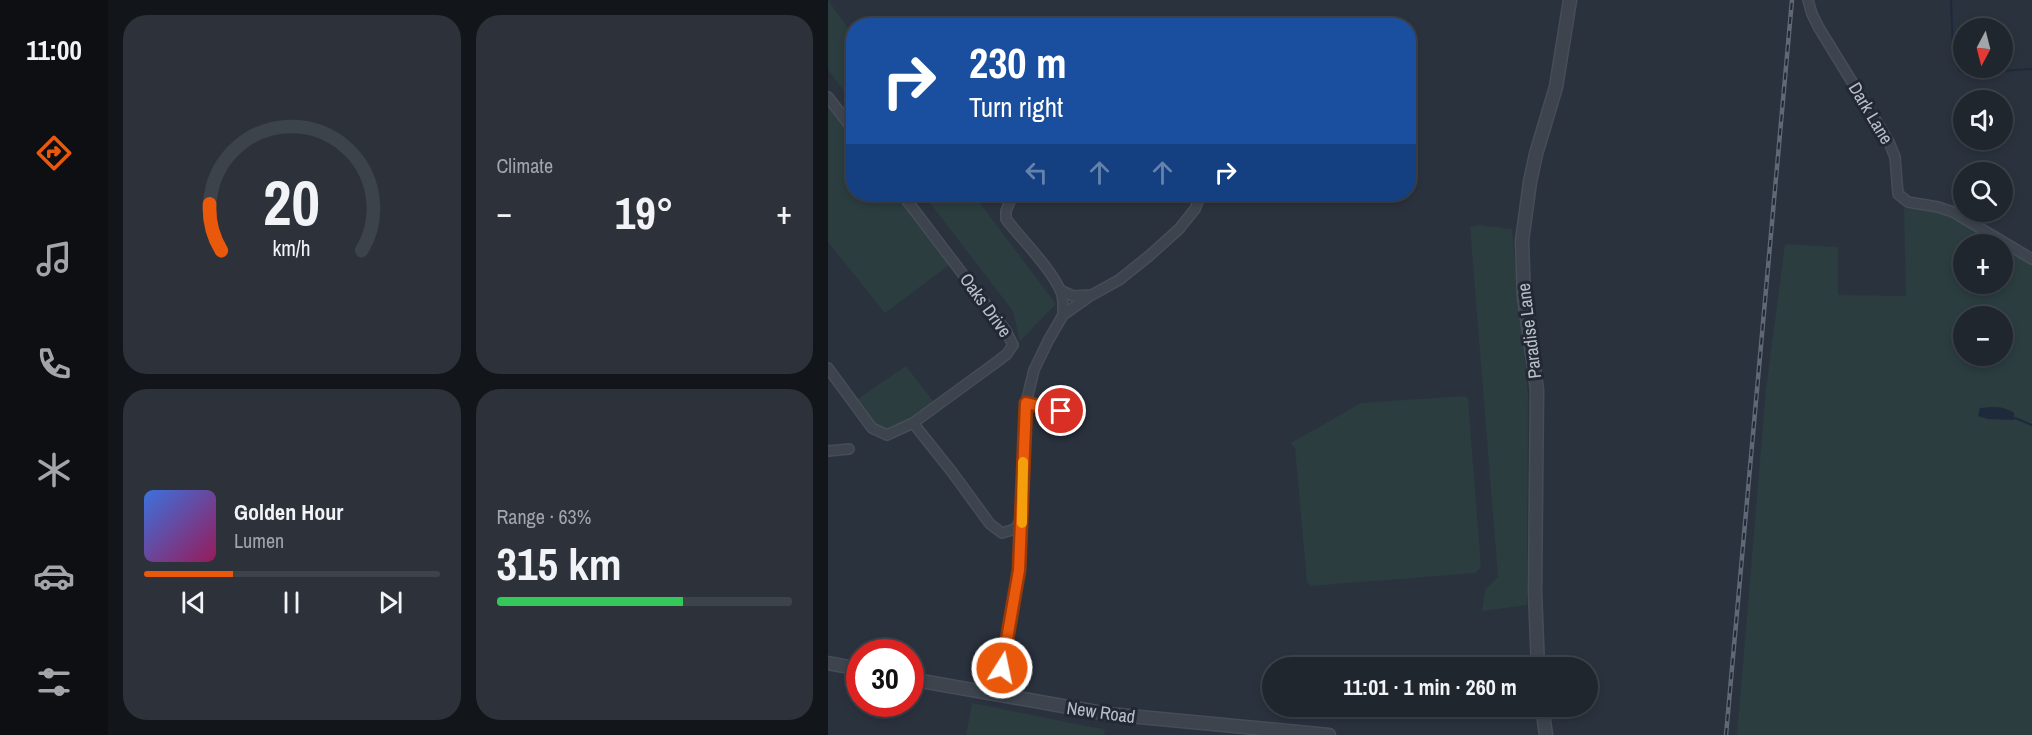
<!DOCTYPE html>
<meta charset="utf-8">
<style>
:root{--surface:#20262e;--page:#2d323a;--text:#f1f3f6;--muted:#a2a5aa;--line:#3d434a;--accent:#ea580c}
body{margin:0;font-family:"Archivo Narrow",sans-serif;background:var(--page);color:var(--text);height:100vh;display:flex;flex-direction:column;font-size:22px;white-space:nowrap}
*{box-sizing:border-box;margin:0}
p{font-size:20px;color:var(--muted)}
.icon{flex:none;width:33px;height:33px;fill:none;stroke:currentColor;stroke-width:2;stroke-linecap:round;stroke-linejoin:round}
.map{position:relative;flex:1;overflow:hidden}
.panel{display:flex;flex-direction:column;gap:15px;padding:15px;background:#121519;width:720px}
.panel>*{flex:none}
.top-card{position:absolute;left:18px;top:18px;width:570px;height:183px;border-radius:24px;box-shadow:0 3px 9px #0003,0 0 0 2px var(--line);background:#1a4fa0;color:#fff;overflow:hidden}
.needle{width:39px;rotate:187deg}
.fabs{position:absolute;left:1125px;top:18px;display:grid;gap:12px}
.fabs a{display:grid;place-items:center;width:60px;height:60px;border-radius:50%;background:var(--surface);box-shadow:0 3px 9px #0003,0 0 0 2px var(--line);font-size:30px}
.speed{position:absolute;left:18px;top:639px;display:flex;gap:12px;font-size:30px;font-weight:700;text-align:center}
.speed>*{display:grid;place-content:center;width:78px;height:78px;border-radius:50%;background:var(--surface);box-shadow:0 3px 9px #0003,0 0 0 2px var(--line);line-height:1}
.speed .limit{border:9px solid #d22;background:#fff;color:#111}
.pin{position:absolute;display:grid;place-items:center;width:51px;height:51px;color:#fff;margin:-26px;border:3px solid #fff;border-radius:50%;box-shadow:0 2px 6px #0007}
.me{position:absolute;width:66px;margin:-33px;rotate:10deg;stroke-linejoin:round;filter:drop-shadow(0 0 4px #0008)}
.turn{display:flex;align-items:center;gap:21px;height:126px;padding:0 24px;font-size:27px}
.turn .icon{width:78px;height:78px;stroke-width:2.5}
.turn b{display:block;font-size:42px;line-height:51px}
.lanes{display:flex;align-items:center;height:57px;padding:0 24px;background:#0003;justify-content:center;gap:30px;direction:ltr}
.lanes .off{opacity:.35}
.big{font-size:45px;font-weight:700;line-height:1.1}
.panel .tile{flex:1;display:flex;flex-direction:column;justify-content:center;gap:9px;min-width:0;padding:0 21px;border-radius:24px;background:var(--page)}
.panel .dial{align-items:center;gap:0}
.dial svg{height:156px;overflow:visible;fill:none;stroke:var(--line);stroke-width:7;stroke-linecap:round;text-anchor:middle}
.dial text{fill:var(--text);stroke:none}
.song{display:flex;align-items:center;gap:18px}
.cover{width:72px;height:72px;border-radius:9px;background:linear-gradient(135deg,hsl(220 70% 55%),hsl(330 70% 35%))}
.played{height:6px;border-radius:3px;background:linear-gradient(90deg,var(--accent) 30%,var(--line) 30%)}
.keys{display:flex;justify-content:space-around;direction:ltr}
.heat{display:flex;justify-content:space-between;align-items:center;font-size:33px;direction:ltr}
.charge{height:9px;border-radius:4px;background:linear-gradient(90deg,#34c759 63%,var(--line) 0)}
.panel .tiles{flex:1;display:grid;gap:15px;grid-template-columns:repeat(2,1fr)}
.trip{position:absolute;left:434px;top:657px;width:336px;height:60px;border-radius:30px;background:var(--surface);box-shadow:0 3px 9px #0003,0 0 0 2px var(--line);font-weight:700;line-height:60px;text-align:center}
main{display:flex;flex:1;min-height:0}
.tabs{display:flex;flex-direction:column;width:108px;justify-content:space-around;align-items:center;background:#0d0f12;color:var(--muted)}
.tabs .icon{width:42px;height:42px}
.tabs .current{color:var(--accent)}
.tabs b{font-size:27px;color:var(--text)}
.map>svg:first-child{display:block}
</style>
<main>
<nav class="tabs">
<b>11:00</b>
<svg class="icon current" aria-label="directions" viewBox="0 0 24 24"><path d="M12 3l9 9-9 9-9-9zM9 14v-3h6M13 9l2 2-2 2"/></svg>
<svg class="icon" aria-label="music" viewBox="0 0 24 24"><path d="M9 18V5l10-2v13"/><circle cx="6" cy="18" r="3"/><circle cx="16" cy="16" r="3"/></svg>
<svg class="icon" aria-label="phone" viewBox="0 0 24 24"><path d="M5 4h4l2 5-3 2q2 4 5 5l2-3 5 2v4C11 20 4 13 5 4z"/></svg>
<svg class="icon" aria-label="climate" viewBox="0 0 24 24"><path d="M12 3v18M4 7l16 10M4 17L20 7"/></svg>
<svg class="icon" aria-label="car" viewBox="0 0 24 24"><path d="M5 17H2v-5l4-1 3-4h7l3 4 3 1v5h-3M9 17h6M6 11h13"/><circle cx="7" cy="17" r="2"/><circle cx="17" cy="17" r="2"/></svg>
<svg class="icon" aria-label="filters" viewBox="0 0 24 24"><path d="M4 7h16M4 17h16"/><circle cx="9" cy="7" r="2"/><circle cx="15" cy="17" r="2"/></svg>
</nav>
<section class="panel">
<div class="tiles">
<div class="tile dial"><svg viewBox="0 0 100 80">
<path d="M14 69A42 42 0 1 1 86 69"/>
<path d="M14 69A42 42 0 0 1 8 45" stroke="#ea580c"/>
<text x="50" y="56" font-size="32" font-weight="700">20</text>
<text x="50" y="72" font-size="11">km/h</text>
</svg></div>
<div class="tile"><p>Climate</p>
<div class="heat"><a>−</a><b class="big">19°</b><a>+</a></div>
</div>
<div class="tile">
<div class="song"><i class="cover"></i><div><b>Golden Hour</b><p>Lumen</p></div></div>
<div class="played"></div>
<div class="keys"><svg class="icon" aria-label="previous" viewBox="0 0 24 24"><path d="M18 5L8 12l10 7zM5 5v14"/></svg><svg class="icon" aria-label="pause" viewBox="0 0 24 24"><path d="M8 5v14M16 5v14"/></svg><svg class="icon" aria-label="next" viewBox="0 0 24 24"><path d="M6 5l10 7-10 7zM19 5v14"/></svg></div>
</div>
<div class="tile"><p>Range · 63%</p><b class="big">315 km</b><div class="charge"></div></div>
</div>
</section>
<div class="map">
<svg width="1204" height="735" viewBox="0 0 1204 735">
<rect width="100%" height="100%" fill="#2a323e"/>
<path fill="#2b3d3f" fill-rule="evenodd" d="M 0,0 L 25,35 L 25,103 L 0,70 Z
M 0,105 L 25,138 L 26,194 L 67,194 L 121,265 L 57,313 L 0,242 Z
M 95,194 L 145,194 L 228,304 L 192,341 L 185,311 Z
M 1076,208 L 1107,210 L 1173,244 L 1136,244 L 1136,284 L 1174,284 L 1175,246 L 1204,264 L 1204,735 L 909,735 L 938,389 L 957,244 L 1010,247 L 1010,295 L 1078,296 ZM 1136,316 L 1174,316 L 1174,356 L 1136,356 Z
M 650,225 L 684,229 L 700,394 L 699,605 L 654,611 L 657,590 L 670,577 L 642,227 Z
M 78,366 L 108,405 L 59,435 L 44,428 L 25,402 Z
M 637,396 L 640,399 L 653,567 L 647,573 L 483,586 L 479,582 L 467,448 L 463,443 L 533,403 Z
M 144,703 L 263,727 L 277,729 L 276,735 L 138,735 Z"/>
<path fill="#1e2a3b" d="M 1164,407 C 1173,407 1179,408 1186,413 L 1186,420 L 1160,419 L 1150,416 L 1152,408 Z"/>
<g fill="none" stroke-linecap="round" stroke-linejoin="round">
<path stroke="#1e2a3b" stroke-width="2" d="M 1123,0 L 1125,52 L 1131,70 L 1138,73 L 1204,69
M 1187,418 L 1204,425"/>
<defs>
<path id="minor" d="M 980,0 L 984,14 L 991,28 L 1061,142 L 1067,157 L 1070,194 L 1080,202 L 1110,207 L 1125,212 L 1204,259
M 0,97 L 26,131
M 185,194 L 178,211 L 178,219 C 194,240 223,268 233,292 C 236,299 235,307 235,315
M 232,290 L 245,296 L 263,295
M 0,368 L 44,428 L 59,435 L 85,423 L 170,361 L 179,354 L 185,345 L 178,331 L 74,194
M 198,403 L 244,413
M 85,423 L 124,472 L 162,524 L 174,533 L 187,529 L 194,518
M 0,451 L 21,449
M 168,695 L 191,570 L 198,403 L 206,370 L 220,341 L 235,315 L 262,296 L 291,280 L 321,256 L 351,229 L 367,209 L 373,194"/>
<path id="tertiary" d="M 0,663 L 32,669
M 710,668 L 707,592 L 709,390 L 696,297 L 694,241 L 702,182 L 708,154 L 728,87 L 742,0
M 82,679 L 280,714 L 501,735
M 714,706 L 718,735"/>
</defs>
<use href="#minor" stroke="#474d58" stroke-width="12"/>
<use href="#tertiary" stroke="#474d58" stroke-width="15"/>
<use href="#minor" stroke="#3d444e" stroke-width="9"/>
<use href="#tertiary" stroke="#3d444e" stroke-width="12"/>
<defs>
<path id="rail" d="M 898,735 L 964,0"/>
</defs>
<use href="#rail" stroke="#606875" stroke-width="4.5"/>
<use href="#rail" stroke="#222934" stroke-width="2" stroke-dasharray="7" stroke-linecap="butt"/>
</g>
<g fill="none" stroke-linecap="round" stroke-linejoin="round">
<defs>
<path id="route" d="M 174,668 L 191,570 L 198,403 L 233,411"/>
</defs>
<use href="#route" stroke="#983908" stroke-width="15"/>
<use href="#route" stroke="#ea580c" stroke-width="10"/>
<path stroke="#f59e0b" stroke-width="10" d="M 194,523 L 195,462"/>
</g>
<g text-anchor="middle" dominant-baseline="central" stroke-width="6" stroke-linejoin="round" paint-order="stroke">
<g font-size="18" fill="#bac0c9" stroke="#222934">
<text transform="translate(1043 113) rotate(59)">Dark Lane</text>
<text transform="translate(158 305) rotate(54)">Oaks Drive</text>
<text transform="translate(701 331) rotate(-97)">Paradise Lane</text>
<text transform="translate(273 712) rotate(8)">New Road</text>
</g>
</g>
</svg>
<div class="fabs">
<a><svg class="needle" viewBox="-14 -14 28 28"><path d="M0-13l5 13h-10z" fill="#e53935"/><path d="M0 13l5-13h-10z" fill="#a2a5aa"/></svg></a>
<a><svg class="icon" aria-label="sound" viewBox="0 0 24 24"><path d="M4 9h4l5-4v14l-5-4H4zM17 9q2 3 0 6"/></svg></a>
<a><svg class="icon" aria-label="search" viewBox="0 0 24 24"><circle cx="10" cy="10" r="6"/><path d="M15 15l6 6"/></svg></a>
<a>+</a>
<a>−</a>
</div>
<div class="speed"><div class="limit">30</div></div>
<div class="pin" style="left:233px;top:411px;background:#d93025"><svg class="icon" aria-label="arrive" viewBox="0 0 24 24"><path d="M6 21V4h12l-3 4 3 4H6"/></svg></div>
<svg class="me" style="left:174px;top:668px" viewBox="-20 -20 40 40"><circle r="17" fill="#ea580c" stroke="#fff" stroke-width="3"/><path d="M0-11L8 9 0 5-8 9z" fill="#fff"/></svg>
<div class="trip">11:01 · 1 min · 260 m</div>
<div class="top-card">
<div class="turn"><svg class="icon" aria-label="right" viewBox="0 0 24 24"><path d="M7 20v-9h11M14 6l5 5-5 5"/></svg><div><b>230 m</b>Turn right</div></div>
<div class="lanes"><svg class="icon off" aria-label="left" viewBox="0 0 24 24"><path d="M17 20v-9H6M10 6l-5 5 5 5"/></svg><svg class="icon off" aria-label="ahead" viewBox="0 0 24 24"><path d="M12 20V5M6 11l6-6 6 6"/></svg><svg class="icon off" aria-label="ahead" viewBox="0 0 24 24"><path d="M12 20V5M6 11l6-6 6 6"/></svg><svg class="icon" aria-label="right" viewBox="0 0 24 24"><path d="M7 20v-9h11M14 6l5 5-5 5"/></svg></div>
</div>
</div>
</main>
